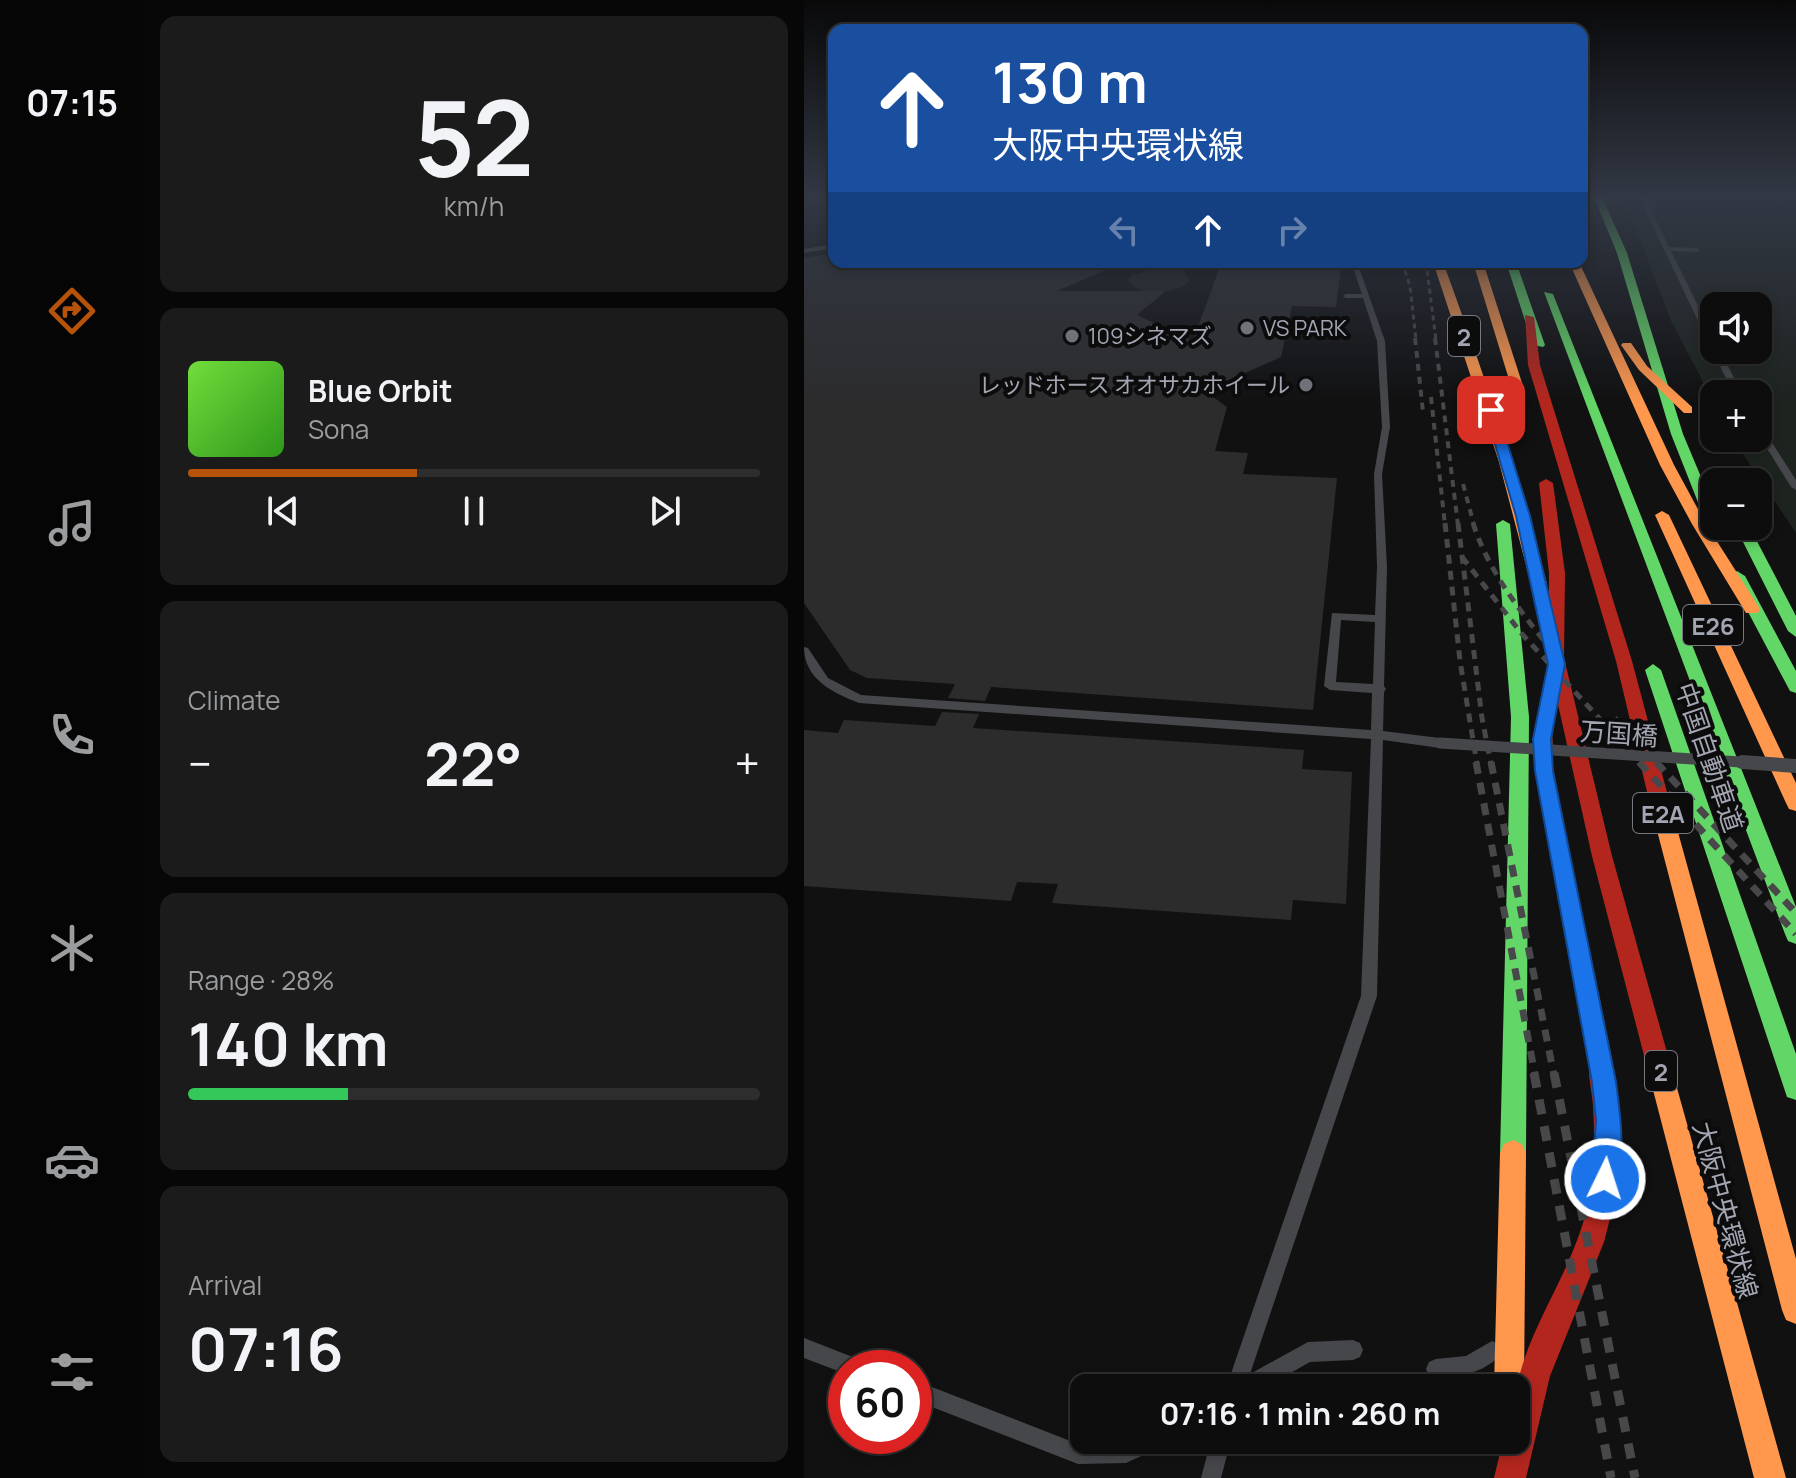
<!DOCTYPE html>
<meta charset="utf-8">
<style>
:root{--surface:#0d0d0e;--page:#1b1b1c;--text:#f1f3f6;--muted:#9a9c9e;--line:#2d2d2e;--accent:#b45309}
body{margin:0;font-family:Manrope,"Noto Sans JP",sans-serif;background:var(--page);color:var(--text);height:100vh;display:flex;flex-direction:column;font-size:30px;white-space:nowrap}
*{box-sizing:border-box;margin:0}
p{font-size:26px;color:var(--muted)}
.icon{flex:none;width:44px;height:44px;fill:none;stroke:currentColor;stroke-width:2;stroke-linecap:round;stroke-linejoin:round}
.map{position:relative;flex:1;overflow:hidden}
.drawer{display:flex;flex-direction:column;gap:16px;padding:16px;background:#070708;width:660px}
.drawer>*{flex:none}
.top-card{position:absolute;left:24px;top:24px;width:760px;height:244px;border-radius:16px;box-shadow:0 4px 12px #0003,0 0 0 2px var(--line);background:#1a4fa0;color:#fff;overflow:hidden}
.controls{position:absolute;left:896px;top:292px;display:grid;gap:16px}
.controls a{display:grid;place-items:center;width:72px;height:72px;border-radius:16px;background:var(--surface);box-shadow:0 4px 12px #0003,0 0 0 2px var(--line);font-size:40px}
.speed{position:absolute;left:24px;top:1350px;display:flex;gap:16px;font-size:40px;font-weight:700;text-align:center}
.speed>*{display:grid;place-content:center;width:104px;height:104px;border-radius:50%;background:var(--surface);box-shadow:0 4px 12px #0003,0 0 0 2px var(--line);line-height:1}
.speed .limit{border:12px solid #d22;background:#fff;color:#111}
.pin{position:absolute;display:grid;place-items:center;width:68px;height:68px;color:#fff;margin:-34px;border-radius:16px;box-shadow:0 4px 12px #0006}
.me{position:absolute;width:88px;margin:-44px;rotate:4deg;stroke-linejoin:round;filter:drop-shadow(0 0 6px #0008)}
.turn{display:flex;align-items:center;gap:28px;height:168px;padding:0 32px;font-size:36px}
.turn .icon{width:104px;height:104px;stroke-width:2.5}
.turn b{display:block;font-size:56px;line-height:68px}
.lanes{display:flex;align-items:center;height:76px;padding:0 32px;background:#0003;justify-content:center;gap:40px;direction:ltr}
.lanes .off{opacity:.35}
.big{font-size:60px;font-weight:700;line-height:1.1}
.drawer .card{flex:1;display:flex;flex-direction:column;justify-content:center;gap:12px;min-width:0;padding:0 28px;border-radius:16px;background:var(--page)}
.drawer .dial{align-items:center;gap:0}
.dial b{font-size:104px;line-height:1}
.song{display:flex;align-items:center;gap:24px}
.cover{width:96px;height:96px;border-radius:12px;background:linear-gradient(135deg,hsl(100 70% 55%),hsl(110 70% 35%))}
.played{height:8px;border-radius:4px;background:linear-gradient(90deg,var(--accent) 40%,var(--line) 40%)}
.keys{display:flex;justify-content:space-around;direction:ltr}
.heat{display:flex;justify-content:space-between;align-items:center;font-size:44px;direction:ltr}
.charge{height:12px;border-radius:6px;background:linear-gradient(90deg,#34c759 28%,var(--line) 0)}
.trip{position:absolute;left:266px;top:1374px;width:460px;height:80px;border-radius:16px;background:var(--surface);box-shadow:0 4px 12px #0003,0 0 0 2px var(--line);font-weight:700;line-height:80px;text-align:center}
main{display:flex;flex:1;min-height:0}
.tab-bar{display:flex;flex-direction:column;width:144px;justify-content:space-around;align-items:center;background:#050506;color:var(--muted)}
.tab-bar .icon{width:56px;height:56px}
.tab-bar .active{color:var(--accent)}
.tab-bar b{font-size:36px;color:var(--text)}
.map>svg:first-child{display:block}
</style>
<main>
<nav class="tab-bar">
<b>07:15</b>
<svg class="icon active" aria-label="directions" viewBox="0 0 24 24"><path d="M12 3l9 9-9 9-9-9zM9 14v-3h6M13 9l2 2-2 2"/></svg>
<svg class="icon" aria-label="music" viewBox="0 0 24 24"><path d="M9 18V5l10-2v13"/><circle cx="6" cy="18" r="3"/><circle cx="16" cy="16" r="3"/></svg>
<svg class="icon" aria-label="phone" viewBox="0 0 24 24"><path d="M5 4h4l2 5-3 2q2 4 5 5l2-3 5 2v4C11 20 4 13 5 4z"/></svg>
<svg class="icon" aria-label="climate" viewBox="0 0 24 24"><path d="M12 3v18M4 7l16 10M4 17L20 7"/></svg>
<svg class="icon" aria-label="car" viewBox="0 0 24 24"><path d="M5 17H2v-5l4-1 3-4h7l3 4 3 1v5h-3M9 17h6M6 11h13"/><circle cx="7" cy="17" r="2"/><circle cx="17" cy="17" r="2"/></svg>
<svg class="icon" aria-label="filters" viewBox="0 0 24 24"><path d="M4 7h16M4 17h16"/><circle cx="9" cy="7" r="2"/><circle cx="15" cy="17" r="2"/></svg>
</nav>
<section class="drawer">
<div class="card dial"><b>52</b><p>km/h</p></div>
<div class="card">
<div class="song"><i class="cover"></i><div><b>Blue Orbit</b><p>Sona</p></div></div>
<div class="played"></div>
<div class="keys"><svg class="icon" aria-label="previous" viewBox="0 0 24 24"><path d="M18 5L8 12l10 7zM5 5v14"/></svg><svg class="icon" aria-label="pause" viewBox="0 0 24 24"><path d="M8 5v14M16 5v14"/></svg><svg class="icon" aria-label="next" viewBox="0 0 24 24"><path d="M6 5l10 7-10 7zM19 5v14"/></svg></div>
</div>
<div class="card"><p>Climate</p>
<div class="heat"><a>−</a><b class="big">22°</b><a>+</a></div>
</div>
<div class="card"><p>Range · 28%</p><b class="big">140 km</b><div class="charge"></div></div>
<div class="card"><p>Arrival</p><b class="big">07:16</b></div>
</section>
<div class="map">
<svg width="992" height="1478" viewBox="0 0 992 1478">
<rect width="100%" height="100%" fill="#111112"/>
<path fill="#1d231f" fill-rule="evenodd" d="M 813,197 L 992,197 L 992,533 L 928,438 L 954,438 L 954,394 L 910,394 L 910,403 L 867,321 L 832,229 ZM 910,306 L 954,306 L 954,350 L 910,350 Z
M 359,266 L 380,271 L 386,281 C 372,294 335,299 324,280 L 328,275 Z"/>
<path fill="#2c2c2d" d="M 30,253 L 30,262 L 320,262 L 253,291 L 362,291 L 333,315 L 389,341 L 415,269 L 419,266 L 427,262 L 538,262 L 532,307 L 488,306 L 477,357 L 401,391 L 423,407 L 411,451 L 444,453 L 439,474 L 533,478 L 509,710 L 187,687 L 181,701 L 144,698 L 151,684 L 63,678 L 46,670 L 0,603 L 0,258 Z
M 138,712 L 175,714 L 169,728 L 500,750 L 498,769 L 548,772 L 542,904 L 489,900 L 487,920 L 248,903 L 254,884 L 213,882 L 207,901 L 0,886 L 0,730 L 34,733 L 40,720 L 131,726 Z"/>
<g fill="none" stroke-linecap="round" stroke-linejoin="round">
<path fill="#46474a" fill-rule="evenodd" d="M 835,197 L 841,197 L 865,247 L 893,248 L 896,250 L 893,252 L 867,251 L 910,338 L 910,348 L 906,346 Z
M 30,244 L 30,248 L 0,253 L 0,249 Z
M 547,262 L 553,262 L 581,341 L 586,427 L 578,474 L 583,567 L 580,686 L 582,689 L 580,692 L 579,731 L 636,738 L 640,740 L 642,743 L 640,746 L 636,748 L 579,740 L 573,996 L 446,1374 L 504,1342 L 549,1340 L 556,1343 L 559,1350 L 556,1357 L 549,1360 L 506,1362 L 460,1388 L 422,1388 L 557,996 L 567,739 L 55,703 C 29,693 0,679 0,647 L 4,648 L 24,678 L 57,695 L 567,730 L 568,693 L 526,690 L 520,686 L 528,613 L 571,615 L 573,567 L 570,474 L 578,427 L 573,341 L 559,298 L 542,298 L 539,296 L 542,294 L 558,294 ZM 537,620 L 571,622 L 569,684 L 532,682 Z
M 910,348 L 910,350 L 916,350 L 938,394 L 930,394 L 908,350 Z
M 954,424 L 958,427 L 992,480 L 992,490 L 987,487 L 954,434 Z
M 0,1338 L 59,1361 L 62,1368 L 42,1368 L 42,1374 L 0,1358 Z
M 688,1341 L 695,1344 L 698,1351 C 690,1370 644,1384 625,1376 L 622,1369 L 625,1362 L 632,1359 L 662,1356 Z
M 110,1380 L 274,1444 L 360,1440 L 357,1447 L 322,1463 L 274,1464 L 110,1400 Z
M 407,1440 L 427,1440 L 417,1478 L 397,1478 Z"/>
<path fill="#63d668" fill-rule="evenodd" d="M 790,197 L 798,197 L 823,253 L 879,434 L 910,508 L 910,526 L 916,526 L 915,528 L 910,529 L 903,525 L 867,434 L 813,253 Z
M 702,262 L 712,262 L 741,345 L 739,347 L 729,345 Z
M 740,292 L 749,294 L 992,907 L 992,944 L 984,941 L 981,934 Z
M 699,520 L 706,524 L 725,717 L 722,1153 L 718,1162 L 709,1166 L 700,1162 L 696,1153 L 707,717 L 692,524 Z
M 931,526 L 945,526 L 992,616 L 992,637 L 984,631 Z
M 933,571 L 941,576 L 992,671 L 992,693 L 986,691 L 925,576 Z
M 849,664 L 857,670 L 992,1054 L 992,1100 L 983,1097 L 980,1088 L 841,670 Z"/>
<path fill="#ff974d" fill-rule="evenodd" d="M 629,262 L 639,262 C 678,368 714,475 743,584 L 740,588 L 730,588 L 727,584 L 695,462 Z
M 669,262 L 679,262 L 719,386 L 717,388 L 707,386 Z
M 765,262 L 775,262 L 870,465 L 902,524 L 956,609 L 954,613 L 942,613 L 888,524 L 856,465 Z
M 819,343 L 827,343 L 843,366 L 888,407 L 888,413 L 880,413 L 835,370 L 817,345 Z
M 858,511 L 865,515 L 992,783 L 992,811 L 985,809 L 982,803 L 851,515 Z
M 739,722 L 745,724 L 748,729 L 749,771 L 808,1060 L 804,1068 L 796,1072 L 788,1068 L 784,1060 L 731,771 L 730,729 L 733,724 Z
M 854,788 L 861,790 L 864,796 L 992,1259 L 992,1324 L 982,1320 L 978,1310 L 844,796 L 847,790 Z
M 854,1051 L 862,1055 L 866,1063 L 982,1478 L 950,1478 L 842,1063 L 846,1055 Z
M 709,1140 L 718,1144 L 722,1153 L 720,1388 L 712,1400 L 712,1388 L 690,1388 L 696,1153 L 700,1144 Z"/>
<path fill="#b3261e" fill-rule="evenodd" d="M 721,315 L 730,317 L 736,365 L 828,661 L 864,796 L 861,802 L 854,804 L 847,802 L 844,796 L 812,661 L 724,365 Z
M 742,479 L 749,483 L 761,573 L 760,658 L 808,856 L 866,1063 L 862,1071 L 854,1075 L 846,1071 L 842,1063 L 788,856 L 727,584 L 730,580 L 740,580 L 745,594 L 745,573 L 735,483 Z
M 796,1048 L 804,1052 L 811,1082 L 815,1128 L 811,1199 L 800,1242 L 746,1376 L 722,1478 L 690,1478 L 699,1440 L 712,1440 C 712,1424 710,1406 712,1391 C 724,1323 774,1266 785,1197 C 790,1167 791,1136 789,1106 C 788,1089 781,1067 788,1052 Z"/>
<path stroke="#48484b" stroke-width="3" stroke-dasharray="5 4" stroke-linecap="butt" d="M 598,262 L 606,286 L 612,340
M 622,262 L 632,340"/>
<path stroke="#48484b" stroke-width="4" stroke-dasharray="7 6" stroke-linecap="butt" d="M 611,338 L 619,412
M 631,338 L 654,525
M 627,397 L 641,525
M 659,484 L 670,525"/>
<path stroke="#48484b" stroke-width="5" stroke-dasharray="9 7" stroke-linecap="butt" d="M 641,523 L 656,661 L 673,764
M 654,523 L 678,718 L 687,764
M 669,523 C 684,570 715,610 746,648
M 658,557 L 718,634 L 837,764
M 811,718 L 854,764"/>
<path stroke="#48484b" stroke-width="7" stroke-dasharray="12 9" stroke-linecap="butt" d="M 672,762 L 731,1075
M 687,762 L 750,1075
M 835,762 L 992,934
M 852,762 L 992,913"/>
<path stroke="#48484b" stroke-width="9" stroke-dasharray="15 12" stroke-linecap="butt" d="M 730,1073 L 807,1478
M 750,1073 L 831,1478"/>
<path stroke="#46474a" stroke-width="11" d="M 636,743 L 968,764"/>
<path stroke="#46474a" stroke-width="14" d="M 938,762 L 992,766"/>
</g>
<linearGradient id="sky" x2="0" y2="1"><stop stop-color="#09090a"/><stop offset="0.49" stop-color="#323844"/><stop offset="1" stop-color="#323844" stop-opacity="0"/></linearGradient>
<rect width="992" height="403" fill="url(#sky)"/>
<path fill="#1a73e8" stroke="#114b97" stroke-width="2" d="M 687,407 L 693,410 L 726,516 L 761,664 L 747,739 L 749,771 L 812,1082 C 816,1114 823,1157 810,1188 L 801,1192 L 792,1188 L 788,1179 L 792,1120 L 788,1082 L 731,771 L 729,739 L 744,664 L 712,516 L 681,410 Z"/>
<g fill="#70727a" stroke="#0c0c0d" stroke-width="3">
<circle cx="443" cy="328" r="8"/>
<circle cx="268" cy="336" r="8"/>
<circle cx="502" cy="385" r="8"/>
</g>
<g text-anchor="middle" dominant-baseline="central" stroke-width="8" stroke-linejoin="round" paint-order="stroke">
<g font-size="22" fill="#a3a6b2" stroke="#0c0c0d" text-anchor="start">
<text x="459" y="328">VS PARK</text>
<text x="284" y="336">109シネマズ</text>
<text x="486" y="385" text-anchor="end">レッドホース オオサカホイール</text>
</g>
<g fill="#0c0c0d" stroke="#767880" stroke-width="2">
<rect x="644" y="316" width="32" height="40" rx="6"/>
<rect x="879" y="605" width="60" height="40" rx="6"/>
<rect x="829" y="793" width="60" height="40" rx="6"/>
<rect x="841" y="1051" width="32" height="40" rx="6"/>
</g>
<g font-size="24" font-weight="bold" fill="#a3a6b2">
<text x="660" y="336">2</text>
<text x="909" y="625">E26</text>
<text x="859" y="813">E2A</text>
<text x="857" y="1071">2</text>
</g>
<g font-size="26" fill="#a3a6b2" stroke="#0c0c0d">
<text transform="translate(815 733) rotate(4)">万国橋</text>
<text transform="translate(906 757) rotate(71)">中国自動車道</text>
<text transform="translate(922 1210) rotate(75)">大阪中央環状線</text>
</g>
</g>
</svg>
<div class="controls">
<a><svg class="icon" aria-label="sound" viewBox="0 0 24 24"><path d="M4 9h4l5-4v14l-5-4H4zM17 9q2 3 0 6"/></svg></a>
<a>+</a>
<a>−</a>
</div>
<div class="speed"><div class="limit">60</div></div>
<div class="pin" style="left:687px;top:410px;background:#d93025"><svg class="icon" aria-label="arrive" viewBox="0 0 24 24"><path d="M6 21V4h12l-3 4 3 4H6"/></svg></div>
<svg class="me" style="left:801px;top:1179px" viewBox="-20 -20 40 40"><circle r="17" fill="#1a73e8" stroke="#fff" stroke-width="3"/><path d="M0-11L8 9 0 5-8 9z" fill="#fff"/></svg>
<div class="trip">07:16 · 1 min · 260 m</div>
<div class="top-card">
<div class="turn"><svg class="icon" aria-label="ahead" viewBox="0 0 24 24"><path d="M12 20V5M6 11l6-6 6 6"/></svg><div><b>130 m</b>大阪中央環状線</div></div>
<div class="lanes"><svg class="icon off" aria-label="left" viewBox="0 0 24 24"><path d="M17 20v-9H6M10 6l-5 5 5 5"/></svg><svg class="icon" aria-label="ahead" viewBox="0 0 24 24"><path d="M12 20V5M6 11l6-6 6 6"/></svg><svg class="icon off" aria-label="right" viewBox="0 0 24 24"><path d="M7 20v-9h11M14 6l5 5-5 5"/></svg></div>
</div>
</div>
</main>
